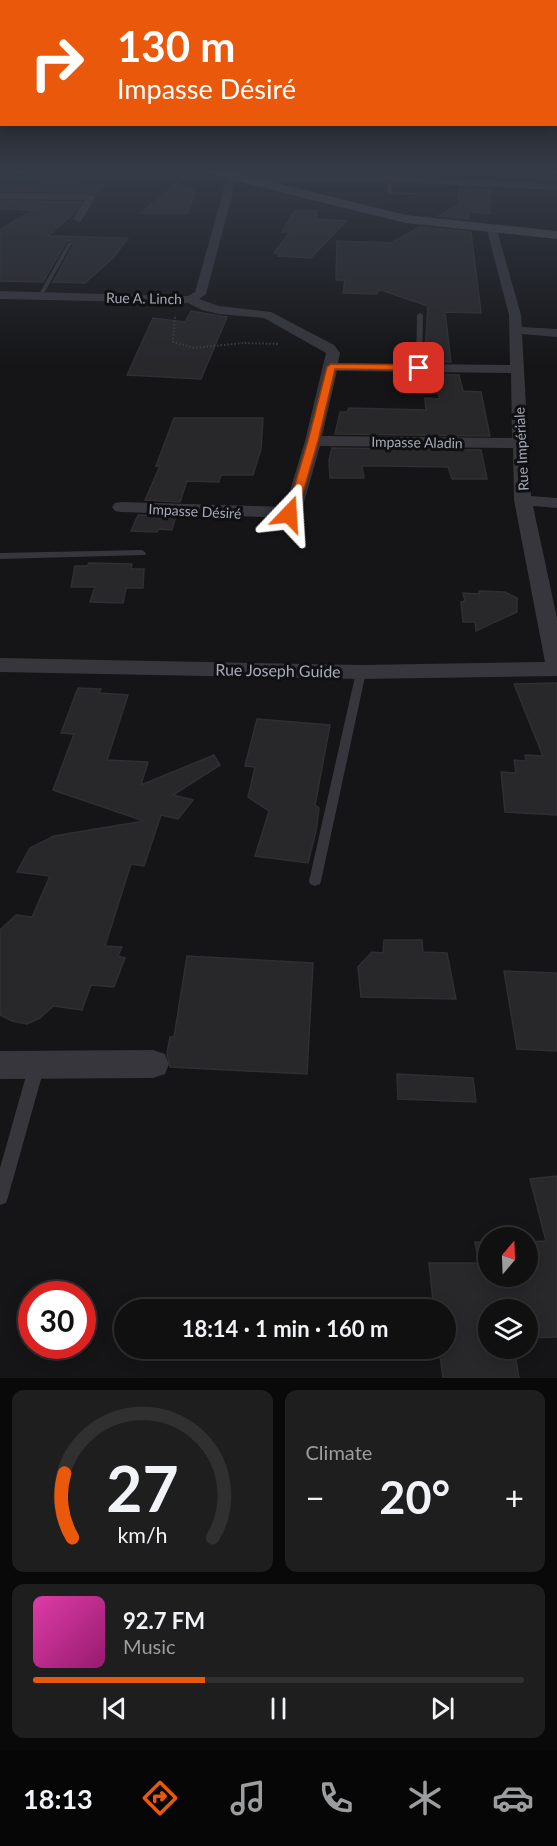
<!DOCTYPE html>
<meta charset="utf-8">
<style>
:root{--surface:#101011;--page:#1e1e1f;--text:#f1f3f6;--muted:#9c9d9f;--line:#303031;--accent:#ea580c}
body{margin:0;font-family:Lato,sans-serif;background:var(--page);color:var(--text);height:100vh;display:flex;flex-direction:column;font-size:22px;white-space:nowrap}
*{box-sizing:border-box;margin:0}
p{font-size:20px;color:var(--muted)}
.icon{flex:none;width:33px;height:33px;fill:none;stroke:currentColor;stroke-width:2;stroke-linecap:round;stroke-linejoin:round}
.map{position:relative;height:1378px;overflow:hidden}
.sheet{display:flex;flex-direction:column;gap:12px;padding:12px;background:#090909;flex:1}
.sheet>*{flex:none}
.banner{position:absolute;left:0px;top:0px;width:558px;height:126px;box-shadow:0 3px 15px #0003,0 0 0 2px var(--line);background:#ea580c;color:#fff;overflow:hidden}
.needle{width:39px;rotate:19deg}
.tools{position:absolute;left:478px;top:1227px;display:grid;gap:12px}
.tools a{display:grid;place-items:center;width:60px;height:60px;border-radius:50%;background:var(--surface);box-shadow:0 3px 15px #0003,0 0 0 2px var(--line);font-size:30px}
.speed{position:absolute;left:18px;top:1281px;display:flex;gap:12px;font-size:30px;font-weight:700;text-align:center}
.speed>*{display:grid;place-content:center;width:78px;height:78px;border-radius:50%;background:var(--surface);box-shadow:0 3px 15px #0003,0 0 0 2px var(--line);line-height:1}
.speed .limit{border:9px solid #d22;background:#fff;color:#111}
.pin{position:absolute;display:grid;place-items:center;width:51px;height:51px;color:#fff;margin:-26px;border-radius:12px;box-shadow:0 3px 9px #0006}
.me{position:absolute;width:66px;margin:-33px;rotate:20deg;stroke-linejoin:round;filter:drop-shadow(0 0 4px #0008)}
.turn{display:flex;align-items:center;gap:21px;height:126px;padding:0 18px;font-size:27px}
.turn .icon{width:78px;height:78px;stroke-width:2.5}
.turn b{display:block;font-size:42px;line-height:51px}
.big{font-size:45px;font-weight:700;line-height:1.1}
.sheet .card{flex:1;display:flex;flex-direction:column;justify-content:center;gap:9px;min-width:0;padding:0 21px;border-radius:12px;background:var(--page)}
.sheet .dial{align-items:center;gap:0}
.dial svg{height:156px;overflow:visible;fill:none;stroke:var(--line);stroke-width:7;stroke-linecap:round;text-anchor:middle}
.dial text{fill:var(--text);stroke:none}
.song{display:flex;align-items:center;gap:18px}
.cover{width:72px;height:72px;border-radius:9px;background:linear-gradient(135deg,hsl(320 70% 55%),hsl(320 70% 35%))}
.played{height:6px;border-radius:3px;background:linear-gradient(90deg,var(--accent) 35%,var(--line) 35%)}
.keys{display:flex;justify-content:space-around;direction:ltr}
.heat{display:flex;justify-content:space-between;align-items:center;font-size:33px;direction:ltr}
.sheet .tiles{flex:1;display:grid;gap:12px;grid-template-columns:1fr 1fr}
.card:last-child{grid-column:span 2}
.trip{position:absolute;left:114px;top:1299px;width:342px;height:60px;border-radius:30px;background:var(--surface);box-shadow:0 3px 15px #0003,0 0 0 2px var(--line);font-weight:700;line-height:60px;text-align:center}
.tabs{display:flex;height:96px;justify-content:space-around;align-items:center;background:#060607;color:var(--muted)}
.tabs .icon{width:42px;height:42px}
.tabs .current{color:var(--accent)}
.tabs b{font-size:27px;color:var(--text)}
.map>svg:first-child{display:block}
</style>
<div class="map">
<svg width="557" height="1378" viewBox="0 0 557 1378">
<rect width="100%" height="100%" fill="#151517"/>
<path fill="#28282b" stroke="#2f2f33" stroke-width="1.5" d="M 80,172 L 120,172 L 95,194 L 91,192 L 0,191 L 0,176 L 80,182 Z
M 177,183 L 195,191 L 188,213 L 141,213 Z
M 459,189 L 490,190 L 490,214 L 468,211 L 469,219 L 439,216 L 458,205 Z
M 0,201 L 81,202 L 75,212 L 48,236 L 128,238 L 113,258 L 85,283 L 53,282 L 74,244 L 71,240 L 66,242 L 43,282 L 0,281 L 0,230 L 33,210 L 0,209 Z
M 294,211 L 317,211 L 316,219 L 346,221 L 311,258 L 278,256 L 279,254 L 274,253 L 290,232 L 282,232 Z
M 420,227 L 471,232 L 481,313 L 445,312 L 451,362 L 427,362 L 425,353 L 428,306 L 378,289 L 377,294 L 343,293 L 345,280 L 336,280 L 337,241 L 391,243 Z
M 191,311 L 227,317 L 201,379 L 127,375 L 153,318 L 185,322 Z
M 432,374 L 459,375 L 463,391 L 481,392 L 490,436 L 335,434 L 340,412 L 347,412 L 349,408 L 426,410 L 425,398 L 440,399 Z
M 174,418 L 263,418 L 261,449 L 253,475 L 221,475 L 219,482 L 187,481 L 180,502 L 145,500 L 160,466 L 156,466 Z
M 332,448 L 481,450 L 487,479 L 452,479 L 448,467 L 383,466 L 362,466 L 364,478 L 330,478 L 329,460 Z
M 138,515 L 176,516 L 172,530 L 159,529 L 157,532 L 131,531 Z
M 89,563 L 132,564 L 131,569 L 144,569 L 143,588 L 126,588 L 123,603 L 90,602 L 95,587 L 71,587 L 75,566 L 87,566 Z
M 479,591 L 505,592 L 517,598 L 517,612 L 476,631 L 475,622 L 463,622 L 461,602 L 465,601 L 463,593 L 479,594 Z
M 557,683 L 557,815 L 505,812 L 501,772 L 516,773 L 514,760 L 526,761 L 525,755 L 543,756 L 514,684 Z
M 78,688 L 101,689 L 99,693 L 128,695 L 107,760 L 148,762 L 141,785 L 214,755 L 220,765 L 173,795 L 193,800 L 178,819 L 161,815 L 144,866 L 131,864 L 105,946 L 122,947 L 118,956 L 125,958 L 114,987 L 91,985 L 82,1010 L 53,1006 L 40,1018 L 27,1024 L 12,1021 L 0,1015 L 0,930 L 16,915 L 32,917 L 50,876 L 17,872 L 30,848 L 54,836 L 144,821 L 53,790 L 74,734 L 61,733 Z
M 257,719 L 330,725 L 315,805 L 319,808 L 316,831 L 308,863 L 255,856 L 269,811 L 248,797 L 255,767 L 245,766 Z
M 384,940 L 422,940 L 423,952 L 447,953 L 456,999 L 361,997 L 358,967 L 372,952 L 383,953 Z
M 187,956 L 313,963 L 307,1074 L 170,1067 L 167,1053 L 170,1037 L 174,1037 Z
M 504,971 L 557,973 L 557,1051 L 517,1049 Z
M 397,1074 L 473,1078 L 476,1102 L 398,1099 Z
M 557,1176 L 557,1337 L 528,1338 L 528,1310 L 489,1310 L 489,1348 L 514,1348 L 519,1378 L 443,1378 L 439,1348 L 446,1348 L 446,1310 L 434,1310 L 429,1263 L 479,1263 L 475,1242 L 489,1242 L 489,1276 L 528,1276 L 528,1242 L 546,1241 L 530,1179 Z"/>
<g fill="none" stroke-linecap="round" stroke-linejoin="round">
<path stroke="#3c3d43" stroke-width="1.5" stroke-dasharray="1.5 2" stroke-linecap="butt" d="M 12,172 L 44,177"/>
<path stroke="#3c3d43" stroke-width="2" stroke-dasharray="1.5 2" stroke-linecap="butt" d="M 175,317 L 173,342 L 194,348 L 243,343 L 279,344"/>
<path fill="#36363c" fill-rule="evenodd" d="M 390,178 L 392,179 L 391,192 L 432,194 L 387,194 L 388,179 Z
M 70,242 L 72,243 L 43,295 L 38,296 L 68,243 Z
M 420,313 L 423,315 L 422,368 L 419,370 L 416,368 L 417,315 Z
M 142,550 L 146,553 L 145,555 L 0,559 L 0,553 Z
M 361,669 L 366,672 L 321,881 L 320,884 L 315,886 L 310,884 L 309,881 L 356,672 Z
M 37,1059 L 42,1060 L 45,1065 L 8,1197 L 6,1203 L 0,1205 L 0,1168 L 29,1065 L 32,1060 Z"/>
<path fill="#36363c" fill-rule="evenodd" d="M 230,172 L 234,175 L 232,196 L 206,294 L 199,299 L 219,306 L 271,312 L 334,345 L 340,353 L 338,363 L 510,365 L 509,315 L 487,230 L 492,227 L 497,230 L 521,315 L 522,327 L 557,329 L 557,337 L 522,334 L 531,496 L 557,498 L 557,508 L 533,506 L 557,618 L 557,676 L 361,679 L 0,672 L 0,658 L 361,665 L 545,662 L 514,500 L 513,448 L 320,446 L 301,513 L 298,517 L 292,518 L 121,512 L 115,511 L 112,507 L 115,503 L 121,502 L 285,507 L 305,441 L 326,353 L 264,318 L 219,314 L 202,310 L 188,303 L 0,299 L 0,291 L 174,296 L 188,296 L 195,292 L 222,196 L 226,175 ZM 337,371 L 511,373 L 512,438 L 322,436 Z
M 390,176 L 557,184 L 557,190 L 390,182 L 254,183 L 250,180 L 254,177 Z
M 0,193 L 91,194 L 96,197 L 81,221 L 78,222 L 73,219 L 85,200 L 0,199 Z
M 153,1050 L 165,1054 L 169,1064 L 165,1074 L 153,1078 L 0,1079 L 0,1051 Z"/>
<path fill="#43454c" fill-rule="evenodd" d="M 210,172 L 232,172 L 406,215 L 557,231 L 557,239 L 406,223 L 212,175 Z"/>
</g>
<linearGradient id="sky" x2="0" y2="1"><stop stop-color="#0c0c0d"/><stop offset="0.47" stop-color="#353b47"/><stop offset="1" stop-color="#353b47" stop-opacity="0"/></linearGradient>
<rect width="557" height="365" fill="url(#sky)"/>
<path fill="#ea580c" stroke="#983908" stroke-width="1.5" d="M 331,364 L 419,365 L 423,368 L 419,370 L 335,369 L 318,441 L 297,513 L 293,517 L 285,517 L 284,514 L 287,511 L 308,441 L 327,367 Z"/>
<g text-anchor="middle" dominant-baseline="central" stroke-width="6" stroke-linejoin="round" paint-order="stroke">
<g font-size="14" fill="#a6a9b8" stroke="#101012">
<text transform="translate(144 298) rotate(1)">Rue A. Linch</text>
<text transform="translate(417 442) rotate(1)">Impasse Aladin</text>
<text transform="translate(521 449) rotate(-93)">Rue Impériale</text>
<text transform="translate(195 511) rotate(3)">Impasse Désiré</text>
</g>
<g font-size="16" fill="#a6a9b8" stroke="#101012">
<text transform="translate(278 670) rotate(1)">Rue Joseph Guide</text>
</g>
</g>
</svg>
<div class="tools">
<a><svg class="needle" viewBox="-14 -14 28 28"><path d="M0-13l5 13h-10z" fill="#e53935"/><path d="M0 13l5-13h-10z" fill="#9c9d9f"/></svg></a>
<a><svg class="icon" aria-label="layers" viewBox="0 0 24 24"><path d="M12 4l9 5-9 5-9-5zM3 14l9 5 9-5"/></svg></a>
</div>
<div class="speed"><div class="limit">30</div></div>
<div class="pin" style="left:419px;top:368px;background:#d93025"><svg class="icon" aria-label="arrive" viewBox="0 0 24 24"><path d="M6 21V4h12l-3 4 3 4H6"/></svg></div>
<svg class="me" style="left:289px;top:514px" viewBox="-20 -20 40 40"><path d="M0-17L14 15 0 8-14 15z" fill="#ea580c" stroke="#fff" stroke-width="4"/></svg>
<div class="trip">18:14 · 1 min · 160 m</div>
<div class="banner">
<div class="turn"><svg class="icon" aria-label="right" viewBox="0 0 24 24"><path d="M7 20v-9h11M14 6l5 5-5 5"/></svg><div><b>130 m</b>Impasse Désiré</div></div>
</div>
</div>
<section class="sheet">
<div class="tiles">
<div class="card dial"><svg viewBox="0 0 100 80">
<path d="M14 69A42 42 0 1 1 86 69"/>
<path d="M14 69A42 42 0 0 1 10 36" stroke="#ea580c"/>
<text x="50" y="56" font-size="32" font-weight="700">27</text>
<text x="50" y="72" font-size="11">km/h</text>
</svg></div>
<div class="card"><p>Climate</p>
<div class="heat"><a>−</a><b class="big">20°</b><a>+</a></div>
</div>
<div class="card">
<div class="song"><i class="cover"></i><div><b>92.7 FM</b><p>Music</p></div></div>
<div class="played"></div>
<div class="keys"><svg class="icon" aria-label="previous" viewBox="0 0 24 24"><path d="M18 5L8 12l10 7zM5 5v14"/></svg><svg class="icon" aria-label="pause" viewBox="0 0 24 24"><path d="M8 5v14M16 5v14"/></svg><svg class="icon" aria-label="next" viewBox="0 0 24 24"><path d="M6 5l10 7-10 7zM19 5v14"/></svg></div>
</div>
</div>
</section>
<nav class="tabs">
<b>18:13</b>
<svg class="icon current" aria-label="directions" viewBox="0 0 24 24"><path d="M12 3l9 9-9 9-9-9zM9 14v-3h6M13 9l2 2-2 2"/></svg>
<svg class="icon" aria-label="music" viewBox="0 0 24 24"><path d="M9 18V5l10-2v13"/><circle cx="6" cy="18" r="3"/><circle cx="16" cy="16" r="3"/></svg>
<svg class="icon" aria-label="phone" viewBox="0 0 24 24"><path d="M5 4h4l2 5-3 2q2 4 5 5l2-3 5 2v4C11 20 4 13 5 4z"/></svg>
<svg class="icon" aria-label="climate" viewBox="0 0 24 24"><path d="M12 3v18M4 7l16 10M4 17L20 7"/></svg>
<svg class="icon" aria-label="car" viewBox="0 0 24 24"><path d="M5 17H2v-5l4-1 3-4h7l3 4 3 1v5h-3M9 17h6M6 11h13"/><circle cx="7" cy="17" r="2"/><circle cx="17" cy="17" r="2"/></svg>
</nav>
